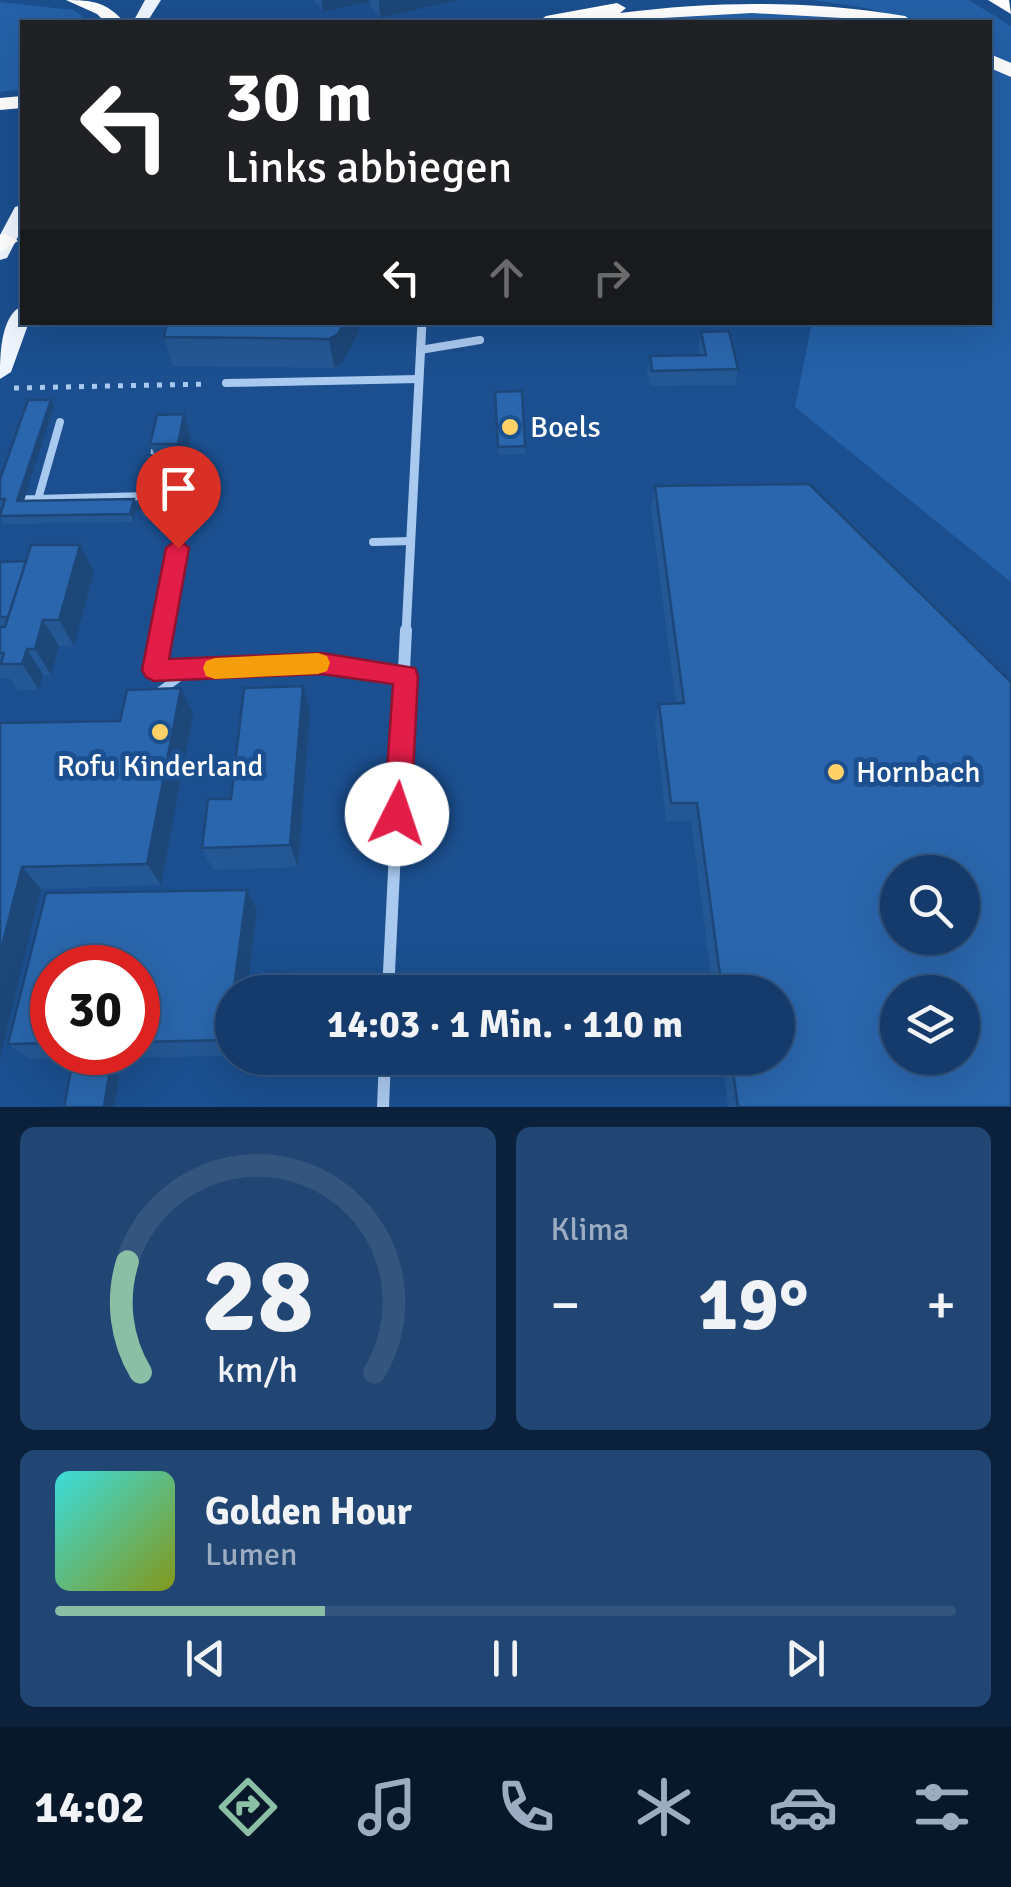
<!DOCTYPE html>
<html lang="de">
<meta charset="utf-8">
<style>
:root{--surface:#143b6b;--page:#214673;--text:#f1f3f6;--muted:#9dadc1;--line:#33557e;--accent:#8abfa5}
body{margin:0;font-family:Signika,sans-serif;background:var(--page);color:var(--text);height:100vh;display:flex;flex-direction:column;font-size:38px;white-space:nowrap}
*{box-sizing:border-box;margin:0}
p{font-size:32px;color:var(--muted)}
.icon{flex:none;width:55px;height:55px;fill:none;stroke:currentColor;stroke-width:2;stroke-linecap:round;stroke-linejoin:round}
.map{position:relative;height:1107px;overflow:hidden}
.side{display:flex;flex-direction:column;gap:20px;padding:20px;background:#0b203b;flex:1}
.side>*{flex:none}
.banner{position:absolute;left:20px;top:20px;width:972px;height:305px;border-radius:0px;box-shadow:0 10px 40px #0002,0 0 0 2px var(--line);background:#202124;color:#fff;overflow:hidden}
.tools{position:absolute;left:880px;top:855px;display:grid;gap:20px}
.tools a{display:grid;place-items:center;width:100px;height:100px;border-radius:50%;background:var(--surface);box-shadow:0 10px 40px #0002,0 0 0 2px var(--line);font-size:50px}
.speed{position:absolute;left:30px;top:945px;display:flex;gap:20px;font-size:50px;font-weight:700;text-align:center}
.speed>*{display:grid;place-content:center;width:130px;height:130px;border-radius:50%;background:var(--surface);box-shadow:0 10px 40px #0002,0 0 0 2px var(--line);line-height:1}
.speed .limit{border:15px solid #d22;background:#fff;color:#111}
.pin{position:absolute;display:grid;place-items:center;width:85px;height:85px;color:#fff;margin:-102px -42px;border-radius:50% 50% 50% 0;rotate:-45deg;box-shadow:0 0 10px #0007}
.pin .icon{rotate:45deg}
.me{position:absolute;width:110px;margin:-55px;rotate:4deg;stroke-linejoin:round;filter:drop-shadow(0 0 8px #0008)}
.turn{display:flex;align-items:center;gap:35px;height:210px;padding:0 40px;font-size:45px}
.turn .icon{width:130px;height:130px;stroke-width:2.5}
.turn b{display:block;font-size:70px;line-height:85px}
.lanes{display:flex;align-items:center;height:95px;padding:0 40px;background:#0003;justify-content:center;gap:50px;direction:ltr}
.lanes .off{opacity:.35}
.big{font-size:75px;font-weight:700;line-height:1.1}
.side .card{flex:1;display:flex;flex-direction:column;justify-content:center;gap:15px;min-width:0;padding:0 35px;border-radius:15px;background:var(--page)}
.side .dial{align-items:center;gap:0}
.dial svg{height:260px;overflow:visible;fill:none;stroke:var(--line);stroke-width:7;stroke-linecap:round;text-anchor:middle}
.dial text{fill:var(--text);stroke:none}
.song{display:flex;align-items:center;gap:30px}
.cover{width:120px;height:120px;border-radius:15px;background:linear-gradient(135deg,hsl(180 70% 55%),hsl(70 70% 35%))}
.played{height:10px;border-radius:5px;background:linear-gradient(90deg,var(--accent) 30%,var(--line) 30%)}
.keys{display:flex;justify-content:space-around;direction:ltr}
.heat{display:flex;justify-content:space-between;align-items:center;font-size:55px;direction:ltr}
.side .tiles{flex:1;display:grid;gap:20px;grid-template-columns:1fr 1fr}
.card:last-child{grid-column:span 2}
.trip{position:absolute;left:215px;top:975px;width:580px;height:100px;border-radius:50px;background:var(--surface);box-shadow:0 10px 40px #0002,0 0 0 2px var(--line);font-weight:700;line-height:100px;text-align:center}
.tab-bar{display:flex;height:160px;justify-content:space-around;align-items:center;background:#08182b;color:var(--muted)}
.tab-bar .icon{width:70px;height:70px}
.tab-bar .on{color:var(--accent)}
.tab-bar b{font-size:45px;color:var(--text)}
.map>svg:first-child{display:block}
</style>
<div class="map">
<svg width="1011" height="1107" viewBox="0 0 1011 1107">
<rect width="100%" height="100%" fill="#1b4f8f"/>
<path fill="#2461a8" d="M 812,0 L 969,0 L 1011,26 L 1011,65 L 990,53 L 990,22 L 918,22 L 867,8 Z
M 0,2 L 74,10 L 89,22 L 22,22 L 22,89 L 0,92 Z
M 710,9 L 862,15 L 891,22 L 636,22 Z
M 990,65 L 1011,77 L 1011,582 L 795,407 L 812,323 L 990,322 Z"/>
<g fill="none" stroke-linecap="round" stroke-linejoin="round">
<path stroke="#a9c9ee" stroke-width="5" stroke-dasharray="5 8" stroke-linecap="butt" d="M 14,388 L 208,384
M 149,480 L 154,447"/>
<path stroke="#a9c9ee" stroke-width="8" d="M 420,350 L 480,340
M 226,383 L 419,379
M 38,499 L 60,422
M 0,500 L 146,496
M 373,542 L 411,541
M 162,633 L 178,548"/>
<path stroke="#a9c9ee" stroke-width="9" d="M 162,630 L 155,670 L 190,669
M 155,695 L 190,669 L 322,663 L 406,676"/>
<path stroke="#a9c9ee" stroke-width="9" d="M 406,633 L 422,322"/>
<path stroke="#a9c9ee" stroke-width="12" d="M 388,992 L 406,630
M 383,1107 L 385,1058"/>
<path fill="#f0f6ff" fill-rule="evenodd" d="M 145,0 L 161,0 L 147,22 L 133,22 Z
M 22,205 L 22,229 L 7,258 L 0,260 L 0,235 L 15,207 Z
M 22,306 L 22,322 L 29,322 L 11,372 L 0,379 C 0,357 0,316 22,306 Z"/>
<path fill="#fff" fill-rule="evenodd" d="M 66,0 C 92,0 107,2 124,22 L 105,22 L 97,14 Z
M 988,0 L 1009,0 L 1011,14 Z
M 617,3 L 626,8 L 620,13 C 716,1 809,0 905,16 L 914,22 L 752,13 L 590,22 L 590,19 L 537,22 L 546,16 Z
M 990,54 L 1011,63 L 1011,77 L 990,68 Z
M 22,96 L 22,108 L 0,110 L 0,98 Z
M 6,234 L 18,241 L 0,252 L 0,235 Z"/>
</g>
<path fill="#245895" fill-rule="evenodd" d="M 314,0 L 458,0 L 380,18 L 371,7 L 370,2 L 323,12 Z
M 359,331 L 342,364 L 334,368 L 173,366 L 164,337 Z
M 701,332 L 738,369 L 735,385 L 650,386 L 647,372 L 650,356 L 700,355 L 698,347 Z
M 495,392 L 525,446 L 525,454 L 498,455 Z
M 54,407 L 24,501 L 134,499 L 137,507 L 134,522 L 4,524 L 0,517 L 3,507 L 0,507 L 0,479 Z
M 191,437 L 181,490 L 154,490 L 151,482 L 157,461 L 150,444 Z
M 655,486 L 1011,1107 L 728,1107 L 722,1060 L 693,1061 L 693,1058 L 778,1058 L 778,992 L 685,992 L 685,989 L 691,975 L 711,975 L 691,821 L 666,821 L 655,724 L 659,704 L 676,704 L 651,508 Z
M 139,509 L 159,509 L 158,516 L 142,517 Z
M 0,562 L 94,572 L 74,646 L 59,646 L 51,675 L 43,675 L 39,690 L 18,690 L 11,679 L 0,678 Z
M 310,711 L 298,867 L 213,870 L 202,848 L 231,799 Z
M 193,714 L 161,885 L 41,889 L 0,1059 L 0,723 L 120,721 Z
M 247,890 L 257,910 L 247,992 L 232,992 L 232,1056 L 30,1059 L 8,1044 L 46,893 ZM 52,968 L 138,968 L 138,1052 L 52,1052 Z"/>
<path fill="#1d4779" d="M 322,0 L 370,0 L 370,2 L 323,12 Z
M 379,0 L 458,0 L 380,18 Z
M 344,322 L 358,322 L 359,331 L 342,364 L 334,368 L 329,339 Z
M 51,400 L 54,407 L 21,509 L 17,501 Z
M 184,414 L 191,437 L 185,466 L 178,444 Z
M 183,461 L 186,469 L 181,490 L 179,482 Z
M 134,499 L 137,507 L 134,522 L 130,514 Z
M 80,545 L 94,572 L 74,646 L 59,620 Z
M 43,620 L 59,646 L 51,675 L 35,649 Z
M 27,649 L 43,675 L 39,690 L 22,664 Z
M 303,686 L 310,711 L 298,867 L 290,845 Z
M 181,688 L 193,714 L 161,885 L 147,864 Z
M 22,867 L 41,889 L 0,1059 L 0,954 Z
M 247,890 L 257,910 L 247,992 L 233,992 Z
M 232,998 L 232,1048 L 227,1040 Z
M 110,1069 L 119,1077 L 114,1107 L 104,1107 Z"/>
<path fill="#2a66ad" stroke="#1d4779" stroke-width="2.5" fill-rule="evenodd" d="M 167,322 L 344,322 L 338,334 L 329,339 L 164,337 Z
M 729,331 L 738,369 L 652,371 L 650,356 L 706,355 L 701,332 Z
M 522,391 L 525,446 L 498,447 L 495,392 Z
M 28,400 L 51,400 L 17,501 L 134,499 L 130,514 L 0,516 L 5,499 L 0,499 L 0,479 Z
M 184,414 L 178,444 L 150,444 L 157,415 Z
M 156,461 L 183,461 L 179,482 L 151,482 Z
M 809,484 L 1011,682 L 1011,1107 L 738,1107 L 731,1058 L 778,1058 L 778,992 L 693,992 L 691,975 L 720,975 L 697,803 L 671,803 L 659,704 L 684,703 L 655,486 ZM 898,872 L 962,872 L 962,938 L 898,938 ZM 898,992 L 962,992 L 962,1058 L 898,1058 Z
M 156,501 L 155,508 L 139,509 L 141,502 Z
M 31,545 L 80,545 L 59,620 L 43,620 L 35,649 L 27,649 L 22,664 L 1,664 L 4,653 L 0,653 L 0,627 L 5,627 Z
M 26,561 L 8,617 L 0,617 L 0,562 Z
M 303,686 L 290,845 L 202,848 L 208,799 L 231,799 L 244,688 Z
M 181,688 L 147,864 L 22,867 L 0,954 L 0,723 L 120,721 L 127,690 Z
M 247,890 L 227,1040 L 138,1042 L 138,968 L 52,968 L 52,1043 L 8,1044 L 46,893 Z
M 110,1069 L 104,1107 L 64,1107 L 71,1070 Z"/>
<path fill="#e11d48" stroke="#92132f" stroke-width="2.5" d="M 178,539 L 189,548 L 169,659 L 322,653 L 415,668 L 418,676 L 411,814 L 407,823 L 397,827 L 388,823 L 384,814 L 393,684 L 322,674 L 154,681 L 146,677 L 142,670 L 166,548 Z"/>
<path fill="#f59e0b" d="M 318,653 L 327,656 L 330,663 L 327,671 L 318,674 L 215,679 L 206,676 L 203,668 L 206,661 L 215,658 Z"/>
<g fill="#ffd166" stroke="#1b4f8f" stroke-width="4">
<circle cx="510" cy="427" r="10"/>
<circle cx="160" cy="732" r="10"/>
<circle cx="836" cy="772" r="10"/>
</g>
<g text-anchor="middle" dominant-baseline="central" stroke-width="10" stroke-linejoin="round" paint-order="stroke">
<g font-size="30" fill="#fff" stroke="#1b4f8f" text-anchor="start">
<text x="530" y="427">Boels</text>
<text x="160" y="766" text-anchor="middle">Rofu Kinderland</text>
<text x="856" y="772">Hornbach</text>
</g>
</g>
</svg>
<div class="tools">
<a><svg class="icon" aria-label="search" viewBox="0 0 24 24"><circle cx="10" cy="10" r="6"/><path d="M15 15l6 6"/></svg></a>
<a><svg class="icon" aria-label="layers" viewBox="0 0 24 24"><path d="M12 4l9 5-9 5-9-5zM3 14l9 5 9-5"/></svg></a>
</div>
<div class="speed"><div class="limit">30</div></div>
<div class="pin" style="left:178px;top:548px;background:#d93025"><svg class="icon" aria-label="arrive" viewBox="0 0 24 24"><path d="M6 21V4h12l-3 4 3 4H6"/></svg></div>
<svg class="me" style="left:397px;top:814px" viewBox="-20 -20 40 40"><circle r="19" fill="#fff"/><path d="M0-13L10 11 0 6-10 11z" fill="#e11d48"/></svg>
<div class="trip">14:03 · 1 Min. · 110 m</div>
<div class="banner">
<div class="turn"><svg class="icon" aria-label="left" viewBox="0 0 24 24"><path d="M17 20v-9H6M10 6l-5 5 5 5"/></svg><div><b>30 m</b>Links abbiegen</div></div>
<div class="lanes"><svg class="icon" aria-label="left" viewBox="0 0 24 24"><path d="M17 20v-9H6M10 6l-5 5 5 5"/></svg><svg class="icon off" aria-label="ahead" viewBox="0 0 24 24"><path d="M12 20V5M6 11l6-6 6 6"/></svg><svg class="icon off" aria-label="right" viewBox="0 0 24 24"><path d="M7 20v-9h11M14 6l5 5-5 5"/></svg></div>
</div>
</div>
<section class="side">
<div class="tiles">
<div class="card dial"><svg viewBox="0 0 100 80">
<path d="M14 69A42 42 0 1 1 86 69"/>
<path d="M14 69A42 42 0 0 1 10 35" stroke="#8abfa5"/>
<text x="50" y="56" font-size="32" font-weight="700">28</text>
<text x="50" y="72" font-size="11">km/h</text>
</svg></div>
<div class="card"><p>Klima</p>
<div class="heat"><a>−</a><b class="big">19°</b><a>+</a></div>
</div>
<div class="card">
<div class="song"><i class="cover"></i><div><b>Golden Hour</b><p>Lumen</p></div></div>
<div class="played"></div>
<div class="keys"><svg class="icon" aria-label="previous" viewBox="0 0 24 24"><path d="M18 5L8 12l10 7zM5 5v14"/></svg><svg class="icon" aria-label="pause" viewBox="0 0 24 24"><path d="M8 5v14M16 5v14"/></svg><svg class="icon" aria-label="next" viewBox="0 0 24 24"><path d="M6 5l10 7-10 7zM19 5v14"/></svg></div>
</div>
</div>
</section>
<nav class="tab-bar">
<b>14:02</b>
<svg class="icon on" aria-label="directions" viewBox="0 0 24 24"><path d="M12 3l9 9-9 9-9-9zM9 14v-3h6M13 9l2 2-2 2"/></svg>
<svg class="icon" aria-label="music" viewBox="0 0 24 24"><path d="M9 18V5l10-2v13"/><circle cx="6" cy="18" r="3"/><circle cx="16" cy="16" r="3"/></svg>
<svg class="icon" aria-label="phone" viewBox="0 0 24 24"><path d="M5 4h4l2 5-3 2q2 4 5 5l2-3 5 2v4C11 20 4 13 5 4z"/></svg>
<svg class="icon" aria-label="climate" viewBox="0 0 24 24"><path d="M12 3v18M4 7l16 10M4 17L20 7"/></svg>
<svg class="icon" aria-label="car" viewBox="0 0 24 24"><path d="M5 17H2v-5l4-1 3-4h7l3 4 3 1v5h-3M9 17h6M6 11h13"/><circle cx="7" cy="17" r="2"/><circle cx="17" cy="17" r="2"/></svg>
<svg class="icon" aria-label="filters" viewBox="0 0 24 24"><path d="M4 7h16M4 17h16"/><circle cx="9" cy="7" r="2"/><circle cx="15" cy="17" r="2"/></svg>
</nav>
